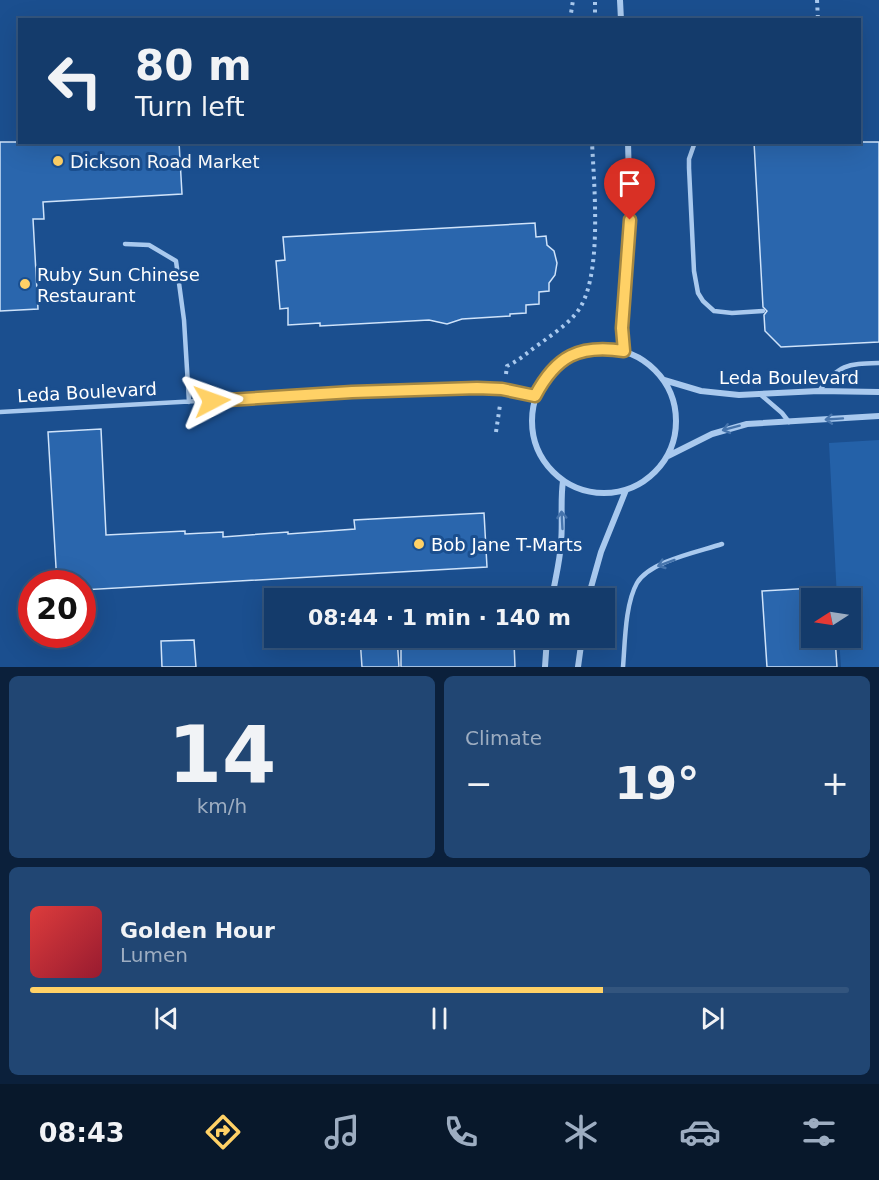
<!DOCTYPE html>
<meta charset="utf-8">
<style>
:root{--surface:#143b6b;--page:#214673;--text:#f1f3f6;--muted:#9dadc1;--line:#33557e;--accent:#ffd166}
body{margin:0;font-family:"DejaVu Sans",sans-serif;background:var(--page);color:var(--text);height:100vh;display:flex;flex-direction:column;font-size:22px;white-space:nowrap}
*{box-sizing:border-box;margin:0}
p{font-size:20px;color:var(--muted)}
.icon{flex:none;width:33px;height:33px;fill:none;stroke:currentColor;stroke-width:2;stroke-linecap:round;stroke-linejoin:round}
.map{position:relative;height:667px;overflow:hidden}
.side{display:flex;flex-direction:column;gap:9px;padding:9px;background:#0b203b;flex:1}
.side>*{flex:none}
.banner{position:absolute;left:18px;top:18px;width:843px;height:126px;border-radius:0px;box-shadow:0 6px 24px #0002,0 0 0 2px var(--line);background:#143b6b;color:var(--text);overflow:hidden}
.needle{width:39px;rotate:258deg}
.buttons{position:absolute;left:801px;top:588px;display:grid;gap:12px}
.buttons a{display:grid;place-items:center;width:60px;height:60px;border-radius:0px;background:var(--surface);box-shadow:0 6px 24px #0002,0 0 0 2px var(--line);font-size:30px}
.speed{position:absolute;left:18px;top:570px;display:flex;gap:12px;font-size:30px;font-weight:700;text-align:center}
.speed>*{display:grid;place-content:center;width:78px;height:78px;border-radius:50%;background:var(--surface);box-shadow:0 6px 24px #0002,0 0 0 2px var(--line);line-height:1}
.speed .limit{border:9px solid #d22;background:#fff;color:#111}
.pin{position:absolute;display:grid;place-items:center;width:51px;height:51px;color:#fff;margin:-62px -26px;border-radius:50% 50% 50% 0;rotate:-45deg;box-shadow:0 0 6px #0007}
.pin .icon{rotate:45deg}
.me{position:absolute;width:66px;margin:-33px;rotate:86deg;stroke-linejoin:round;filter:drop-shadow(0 0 4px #0008)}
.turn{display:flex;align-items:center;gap:21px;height:126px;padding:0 18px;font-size:27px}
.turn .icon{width:78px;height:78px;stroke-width:2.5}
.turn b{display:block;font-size:42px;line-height:51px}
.big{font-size:45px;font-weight:700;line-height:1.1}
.side .card{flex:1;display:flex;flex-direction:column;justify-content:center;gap:9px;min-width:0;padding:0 21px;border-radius:9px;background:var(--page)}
.side .dial{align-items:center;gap:0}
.dial b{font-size:78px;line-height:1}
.song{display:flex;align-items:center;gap:18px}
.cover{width:72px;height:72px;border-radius:9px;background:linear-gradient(135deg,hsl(0 70% 55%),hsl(350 70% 35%))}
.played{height:6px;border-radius:3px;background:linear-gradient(90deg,var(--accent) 70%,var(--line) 70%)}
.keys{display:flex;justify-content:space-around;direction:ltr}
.heat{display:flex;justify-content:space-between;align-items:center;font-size:33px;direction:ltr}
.side .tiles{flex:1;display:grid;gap:9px;grid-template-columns:1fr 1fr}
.card:last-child{grid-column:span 2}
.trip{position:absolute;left:264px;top:588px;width:351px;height:60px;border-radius:0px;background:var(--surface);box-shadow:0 6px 24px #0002,0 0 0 2px var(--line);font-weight:700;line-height:60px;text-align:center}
.menu{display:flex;height:96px;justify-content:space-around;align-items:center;background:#08182b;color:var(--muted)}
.menu .icon{width:42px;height:42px}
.menu .on{color:var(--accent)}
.menu b{font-size:27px;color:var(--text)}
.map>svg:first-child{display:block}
</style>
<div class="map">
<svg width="879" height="667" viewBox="0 0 879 667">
<rect width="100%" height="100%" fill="#1b4f8f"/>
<path fill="#2461a8" d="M 879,440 L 879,667 L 841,667 L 839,638 L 850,638 L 850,598 L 837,598 L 829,443 Z"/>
<path fill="#2a66ad" stroke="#cfe3fa" stroke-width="1.5" d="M 0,142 L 179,142 L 182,194 L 43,202 L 44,219 L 33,219 L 38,309 L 0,311 Z
M 754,142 L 879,142 L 879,342 L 781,347 L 765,331 L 764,315 L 767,311 L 763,307 Z
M 535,223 L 536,237 L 546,236 L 547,245 L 554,251 L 557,263 L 555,275 L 549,283 L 549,291 L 539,292 L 539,304 L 526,305 L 526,313 L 510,314 L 510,316 L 462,319 L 447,324 L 429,320 L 320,326 L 320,323 L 288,325 L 288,308 L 280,309 L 276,261 L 285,260 L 283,237 Z
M 101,429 L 106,535 L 185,531 L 185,534 L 223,532 L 223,537 L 288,532 L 288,534 L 355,529 L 354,520 L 484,513 L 487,567 L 82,590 L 82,584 L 57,584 L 48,432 Z
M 832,587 L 833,598 L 812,598 L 812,638 L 835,638 L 837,667 L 767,667 L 762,591 Z
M 360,638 L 397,638 L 399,667 L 362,667 Z
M 194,640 L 196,667 L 162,667 L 161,641 Z
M 514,642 L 515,667 L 401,667 L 401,648 Z"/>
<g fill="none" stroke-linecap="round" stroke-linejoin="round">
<path stroke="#a9c9ee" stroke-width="4" stroke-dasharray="3 4.5" stroke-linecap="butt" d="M 817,0 L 818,20
M 570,20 L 573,0
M 595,20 L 595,0
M 506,374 L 507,366 C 520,360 529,351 541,343 C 555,332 572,322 581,306 C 602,269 594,185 592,142
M 496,432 L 500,405"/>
<path stroke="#a9c9ee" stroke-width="4.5" d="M 695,142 L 689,159 L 689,168 L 694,271 L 698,293 L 703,301 L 714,311 L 732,313 L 763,311
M 125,244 L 149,245 L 176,261 L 184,320 L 189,402
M 819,391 C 839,364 847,364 879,363
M 761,395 L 782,413 L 789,422
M 0,412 L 398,390 L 493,388 L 535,396
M 623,667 C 625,643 625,604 637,583 C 650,561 698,552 722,544"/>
<path stroke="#a9c9ee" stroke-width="6" d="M 620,0 L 621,20
M532 421a72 72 0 1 1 144 0a72 72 0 1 1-144 0Z
M 624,351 L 622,328 L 630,220 L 628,142
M 664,380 L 701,391 L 739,395 L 819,391 L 879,392
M 668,456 L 712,434 L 747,424 L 879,416
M 552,598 C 555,580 560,561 561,543 C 563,522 560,502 563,481
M 588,598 L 601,552 L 626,490
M 545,667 L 547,638
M 578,667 L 582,638"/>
</g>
<defs><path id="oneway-shaft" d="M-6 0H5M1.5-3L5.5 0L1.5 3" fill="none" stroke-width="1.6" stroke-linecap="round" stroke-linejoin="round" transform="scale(1.5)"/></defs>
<g stroke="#4674ac">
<use href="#oneway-shaft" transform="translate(834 419) rotate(176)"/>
<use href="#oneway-shaft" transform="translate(731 428) rotate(165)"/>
<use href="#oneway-shaft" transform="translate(562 520) rotate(-93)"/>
<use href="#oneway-shaft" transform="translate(666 563) rotate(160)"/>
</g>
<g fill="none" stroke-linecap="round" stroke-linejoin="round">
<defs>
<path id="route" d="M 212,401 L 352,392 L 477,388 L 502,389 L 535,396 C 556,356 579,344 624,351 L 622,328 L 630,220"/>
</defs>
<use href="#route" stroke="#a68842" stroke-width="15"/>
<use href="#route" stroke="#ffd166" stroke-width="10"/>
</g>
<g fill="#ffd166" stroke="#1b4f8f" stroke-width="2">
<circle cx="58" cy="161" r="6"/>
<circle cx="25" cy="284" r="6"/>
<circle cx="419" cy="544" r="6"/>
</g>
<g text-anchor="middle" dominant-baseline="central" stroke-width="6" stroke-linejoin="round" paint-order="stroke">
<g font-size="18" fill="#fff" stroke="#1b4f8f" text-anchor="start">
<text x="70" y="161">Dickson Road Market</text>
<text x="37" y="274">Ruby Sun Chinese<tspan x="37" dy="21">Restaurant</tspan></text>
<text x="431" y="544">Bob Jane T-Marts</text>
</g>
<g font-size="18" fill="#fff" stroke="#1b4f8f">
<text x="789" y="377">Leda Boulevard</text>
<text transform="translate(87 392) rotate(-3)">Leda Boulevard</text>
</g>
</g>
</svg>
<div class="buttons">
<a><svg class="needle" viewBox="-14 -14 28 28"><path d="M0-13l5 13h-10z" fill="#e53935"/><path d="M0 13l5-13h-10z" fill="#9dadc1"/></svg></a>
</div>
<div class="speed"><div class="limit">20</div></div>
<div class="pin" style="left:630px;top:220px;background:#d93025"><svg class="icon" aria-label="arrive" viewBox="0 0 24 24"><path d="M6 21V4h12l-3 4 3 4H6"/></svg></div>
<svg class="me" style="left:212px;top:401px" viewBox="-20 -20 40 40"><path d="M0-17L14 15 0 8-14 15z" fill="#ffd166" stroke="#fff" stroke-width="4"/></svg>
<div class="trip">08:44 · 1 min · 140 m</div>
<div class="banner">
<div class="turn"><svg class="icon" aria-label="left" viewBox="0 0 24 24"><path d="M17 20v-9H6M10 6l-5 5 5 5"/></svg><div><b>80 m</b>Turn left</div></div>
</div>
</div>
<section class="side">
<div class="tiles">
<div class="card dial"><b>14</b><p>km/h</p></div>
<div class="card"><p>Climate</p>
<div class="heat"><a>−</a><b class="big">19°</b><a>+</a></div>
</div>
<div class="card">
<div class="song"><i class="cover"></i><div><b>Golden Hour</b><p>Lumen</p></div></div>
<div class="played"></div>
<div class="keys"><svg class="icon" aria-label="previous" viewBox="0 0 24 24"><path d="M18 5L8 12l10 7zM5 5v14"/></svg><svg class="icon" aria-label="pause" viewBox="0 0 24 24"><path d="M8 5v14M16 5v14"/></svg><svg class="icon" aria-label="next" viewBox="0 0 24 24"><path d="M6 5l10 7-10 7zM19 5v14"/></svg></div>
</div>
</div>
</section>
<nav class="menu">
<b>08:43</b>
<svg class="icon on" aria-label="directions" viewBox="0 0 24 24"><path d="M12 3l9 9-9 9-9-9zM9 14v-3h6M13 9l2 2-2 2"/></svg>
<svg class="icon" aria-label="music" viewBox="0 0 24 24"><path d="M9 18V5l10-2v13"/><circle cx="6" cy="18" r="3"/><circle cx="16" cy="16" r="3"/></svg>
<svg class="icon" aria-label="phone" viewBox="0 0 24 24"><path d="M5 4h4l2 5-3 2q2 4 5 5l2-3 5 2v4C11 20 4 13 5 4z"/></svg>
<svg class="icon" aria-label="climate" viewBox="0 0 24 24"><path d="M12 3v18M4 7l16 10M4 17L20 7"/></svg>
<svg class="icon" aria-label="car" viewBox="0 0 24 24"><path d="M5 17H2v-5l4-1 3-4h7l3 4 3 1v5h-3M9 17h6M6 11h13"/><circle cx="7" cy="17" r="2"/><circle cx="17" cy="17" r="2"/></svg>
<svg class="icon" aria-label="filters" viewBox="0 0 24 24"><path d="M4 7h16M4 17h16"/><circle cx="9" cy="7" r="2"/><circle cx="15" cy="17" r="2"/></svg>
</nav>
